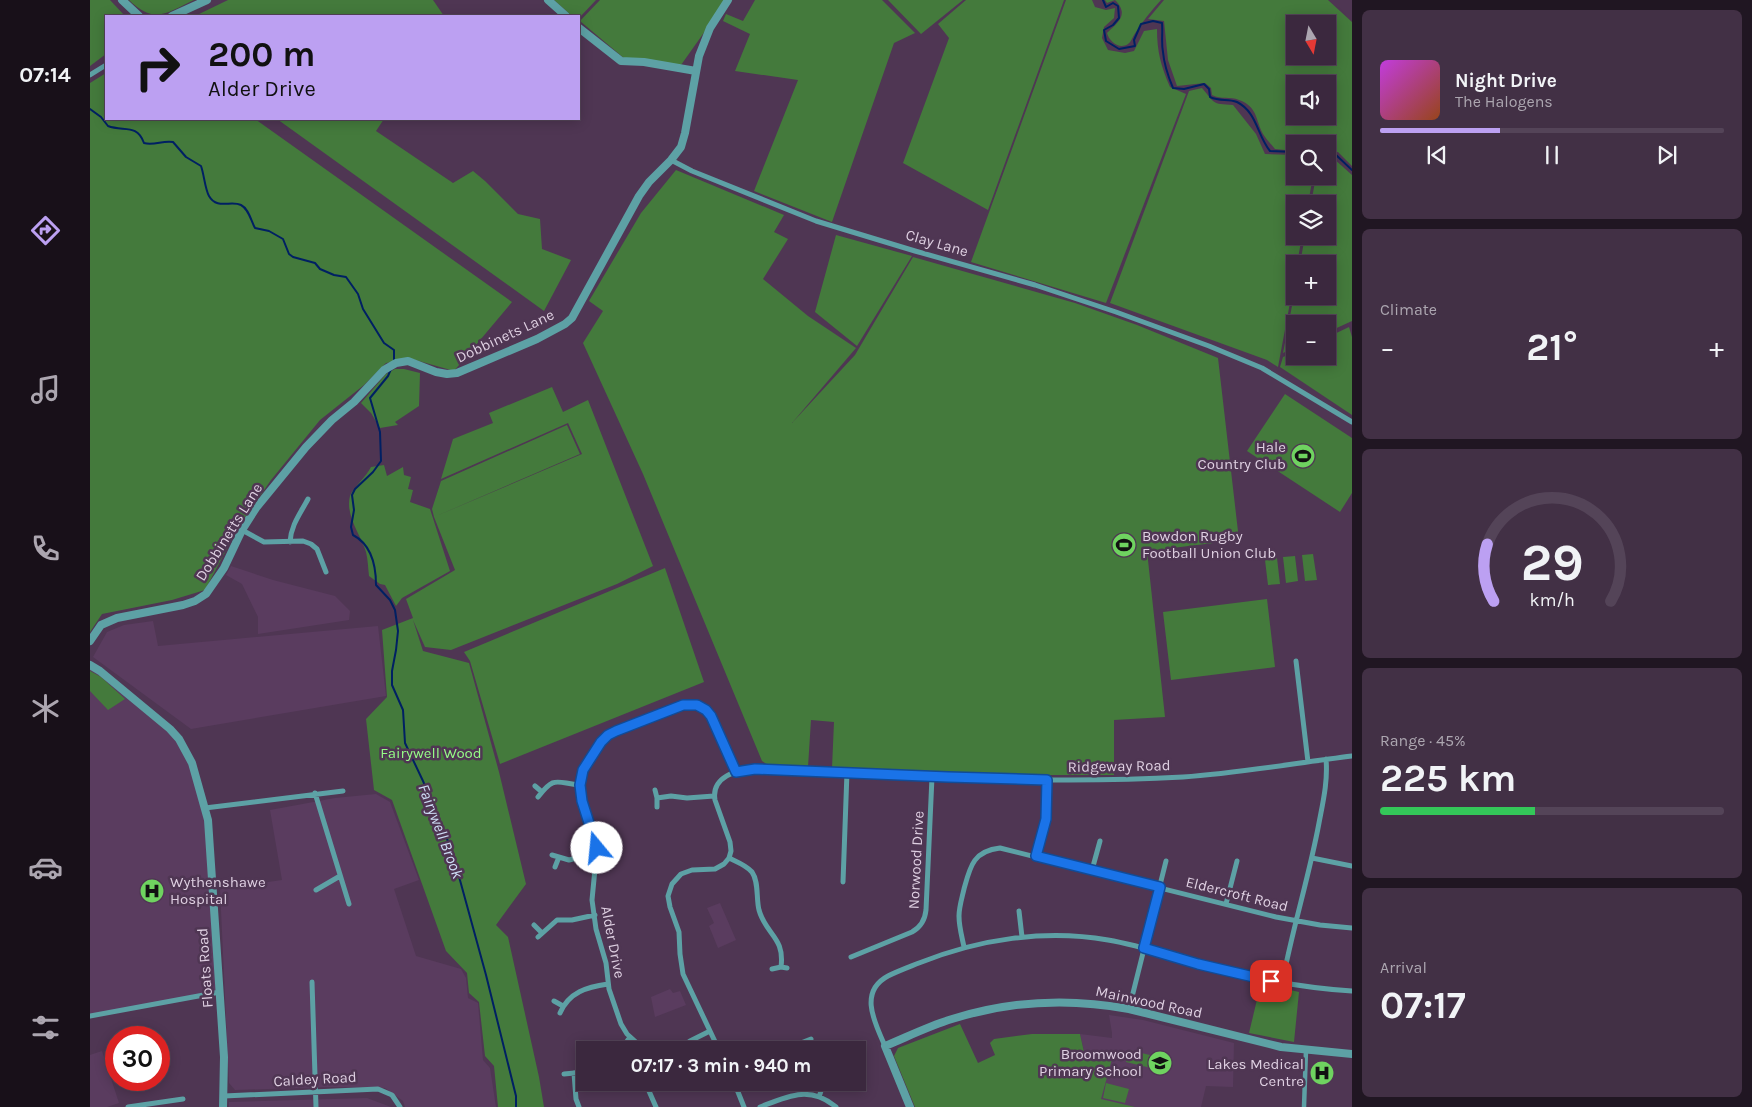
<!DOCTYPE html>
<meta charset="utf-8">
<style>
:root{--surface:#3b283e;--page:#423045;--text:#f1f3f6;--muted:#aca6b0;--line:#544458;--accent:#bca0f2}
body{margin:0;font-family:Karla,sans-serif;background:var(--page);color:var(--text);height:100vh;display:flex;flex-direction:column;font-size:19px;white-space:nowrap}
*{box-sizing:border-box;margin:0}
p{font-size:16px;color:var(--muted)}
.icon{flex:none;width:28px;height:28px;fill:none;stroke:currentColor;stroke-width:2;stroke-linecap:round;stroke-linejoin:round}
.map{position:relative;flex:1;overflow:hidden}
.side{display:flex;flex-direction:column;gap:10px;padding:10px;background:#201622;width:400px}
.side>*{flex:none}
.banner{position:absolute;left:15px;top:15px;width:475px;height:105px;border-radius:0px;box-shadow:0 2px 12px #0003,0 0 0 1px var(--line);background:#bca0f2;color:#111;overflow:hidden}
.needle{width:32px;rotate:170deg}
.controls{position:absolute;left:1196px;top:15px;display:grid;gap:10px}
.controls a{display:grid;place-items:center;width:50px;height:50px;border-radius:0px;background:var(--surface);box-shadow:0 2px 12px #0003,0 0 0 1px var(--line);font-size:25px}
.speed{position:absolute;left:15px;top:1026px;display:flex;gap:10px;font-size:25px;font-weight:700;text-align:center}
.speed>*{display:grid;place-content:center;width:65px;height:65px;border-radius:50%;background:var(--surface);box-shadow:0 2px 12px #0003,0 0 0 1px var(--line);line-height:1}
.speed .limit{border:8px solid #d22;background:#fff;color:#111}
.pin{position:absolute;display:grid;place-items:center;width:42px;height:42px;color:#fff;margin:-21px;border-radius:10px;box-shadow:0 2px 8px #0006}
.me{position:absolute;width:55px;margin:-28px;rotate:343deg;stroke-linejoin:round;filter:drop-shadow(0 0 4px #0008)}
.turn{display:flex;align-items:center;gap:18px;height:105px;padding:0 20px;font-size:22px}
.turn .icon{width:65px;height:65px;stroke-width:2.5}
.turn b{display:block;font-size:35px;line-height:42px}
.big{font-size:38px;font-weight:700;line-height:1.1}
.side .tile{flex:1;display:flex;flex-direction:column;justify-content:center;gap:8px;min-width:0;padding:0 18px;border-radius:8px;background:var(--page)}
.side .dial{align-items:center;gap:0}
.dial svg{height:130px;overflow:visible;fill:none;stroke:var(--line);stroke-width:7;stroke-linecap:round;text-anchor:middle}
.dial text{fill:var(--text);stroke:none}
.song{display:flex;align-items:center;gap:15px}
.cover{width:60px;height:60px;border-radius:8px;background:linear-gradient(135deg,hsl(290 70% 55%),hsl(20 70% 35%))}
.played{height:5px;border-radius:2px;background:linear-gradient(90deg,var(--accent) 35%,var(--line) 35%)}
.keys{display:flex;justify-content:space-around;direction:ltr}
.heat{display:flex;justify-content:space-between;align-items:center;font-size:28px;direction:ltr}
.charge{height:8px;border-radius:4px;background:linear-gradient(90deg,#34c759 45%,var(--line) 0)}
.trip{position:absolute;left:486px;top:1041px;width:290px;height:50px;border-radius:0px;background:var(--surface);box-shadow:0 2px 12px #0003,0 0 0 1px var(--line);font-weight:700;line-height:50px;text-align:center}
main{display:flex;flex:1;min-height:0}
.tab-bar{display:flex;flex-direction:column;width:90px;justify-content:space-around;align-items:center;background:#181019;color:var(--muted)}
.tab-bar .icon{width:35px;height:35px}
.tab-bar .active{color:var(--accent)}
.tab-bar b{font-size:22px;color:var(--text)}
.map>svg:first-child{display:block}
</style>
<main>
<nav class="tab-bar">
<b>07:14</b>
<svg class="icon active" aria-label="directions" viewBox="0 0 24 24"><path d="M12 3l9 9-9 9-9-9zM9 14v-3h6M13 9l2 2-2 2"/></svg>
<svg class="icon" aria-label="music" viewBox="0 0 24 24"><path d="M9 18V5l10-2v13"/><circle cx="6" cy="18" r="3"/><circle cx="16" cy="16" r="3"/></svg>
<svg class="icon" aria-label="phone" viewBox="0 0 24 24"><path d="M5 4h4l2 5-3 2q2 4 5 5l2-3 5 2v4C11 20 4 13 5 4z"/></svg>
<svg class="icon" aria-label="climate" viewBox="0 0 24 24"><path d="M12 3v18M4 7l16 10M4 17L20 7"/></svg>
<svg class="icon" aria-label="car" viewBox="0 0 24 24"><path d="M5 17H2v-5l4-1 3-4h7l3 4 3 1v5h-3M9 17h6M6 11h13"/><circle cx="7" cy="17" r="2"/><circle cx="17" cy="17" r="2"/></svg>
<svg class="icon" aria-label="filters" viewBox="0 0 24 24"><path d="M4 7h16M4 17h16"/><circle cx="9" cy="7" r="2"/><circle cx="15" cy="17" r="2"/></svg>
</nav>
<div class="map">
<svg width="1262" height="1107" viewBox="0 0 1262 1107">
<rect width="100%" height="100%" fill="#4f3653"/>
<path fill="#5a3c5f" d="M 141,566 L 183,580 L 245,596 L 260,611 L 259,620 L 168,634 L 168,617 L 152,584 L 136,575 Z
M 63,621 L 68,646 L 288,626 L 296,696 L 101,729 L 3,657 L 17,632 L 34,625 Z
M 0,665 L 80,729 L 102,763 L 118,820 L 130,992 L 0,1016 Z
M 286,794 L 300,802 L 329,880 L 304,889 L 326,956 L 371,969 L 376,978 L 378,998 L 388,1003 L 393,1060 L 400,1068 L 406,1107 L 315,1107 L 313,1101 L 295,1088 L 240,1087 L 145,1090 L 139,1083 L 130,889 L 192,880 L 180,810 L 245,798 Z
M 630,903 L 646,940 L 628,948 L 619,926 L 624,923 L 617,908 Z
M 580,989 L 583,993 L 590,991 L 596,1005 L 565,1017 L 561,997 Z
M 1019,1015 L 1053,1020 L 1144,1043 L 1143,1087 L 1116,1086 L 1111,1107 L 952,1107 L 999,1073 L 990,1034 L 1022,1038 L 1022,1033 Z
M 12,1051 L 29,1103 L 17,1107 L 0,1107 L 0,1055 Z
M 277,1098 L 301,1107 L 139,1107 L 139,1102 Z"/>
<path fill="#447a3c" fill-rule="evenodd" d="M 0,0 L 20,0 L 35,16 L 16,16 L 16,54 L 0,66 Z
M 39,0 L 104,0 C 76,13 65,25 39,0 Z
M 138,0 L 343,0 L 354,16 L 105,16 Z
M 464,0 L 506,0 L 489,18 L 489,16 L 482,16 Z
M 510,0 L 634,0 L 625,17 L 591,65 L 535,59 L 490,21 Z
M 665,0 L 792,0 L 825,33 L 804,43 L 742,222 L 664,191 L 708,80 L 645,71 L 660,34 L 633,21 L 636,14 L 653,21 Z
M 798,0 L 873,0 L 831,34 Z
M 876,0 L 974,0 L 898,210 L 813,163 L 859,38 L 848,24 Z
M 976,0 L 1002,0 L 1005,7 L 1016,10 L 1025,8 L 1024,18 L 1014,27 L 1012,38 L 1018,50 L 1035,53 L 1044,51 L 1054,31 L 1067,29 C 1067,52 1071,66 1080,87 L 1096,94 L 1016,303 L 881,262 Z
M 1015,0 L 1071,0 C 1061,11 1052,22 1044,35 C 1042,38 1041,42 1038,44 C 1029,50 1019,41 1017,33 C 1027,23 1040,15 1025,0 L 1017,3 Z
M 1074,0 L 1238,0 L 1262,22 L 1262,166 L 1248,152 L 1238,152 L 1238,144 L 1205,144 L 1205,151 L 1185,149 C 1181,144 1176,139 1173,134 C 1165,119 1168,107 1149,100 C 1140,96 1131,100 1122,95 L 1121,88 L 1115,83 L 1087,86 L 1078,60 L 1074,21 L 1058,19 ZM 1205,24 L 1238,24 L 1238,56 L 1205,56 ZM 1205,84 L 1238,84 L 1238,116 L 1205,116 Z
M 16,73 L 16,119 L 165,119 L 422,302 L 364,371 L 322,359 L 296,363 L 274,385 L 230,420 L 181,480 L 148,528 L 115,590 L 82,600 L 12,614 L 0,632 L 0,83 Z
M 1112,88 C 1125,103 1121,104 1143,105 L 1166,134 L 1175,154 L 1205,155 L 1205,176 L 1223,176 L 1218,204 L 1205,204 L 1205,236 L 1212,236 L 1207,264 L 1205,264 L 1205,276 L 1188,367 L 1177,360 L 1020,303 L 1099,91 Z
M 187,119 L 294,119 L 286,131 L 363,183 L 383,171 L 395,181 L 428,214 L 450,219 L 452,249 L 481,260 L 454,311 Z
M 1238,158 L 1243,158 L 1262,175 L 1262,321 L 1238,332 L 1238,324 L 1205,324 L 1205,347 L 1193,353 L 1205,290 L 1205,296 L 1238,296 L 1238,264 L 1210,264 L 1215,236 L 1238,236 L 1238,204 L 1221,204 L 1226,176 L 1238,176 Z
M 586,170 L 694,215 L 684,232 L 698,239 L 673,279 L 718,316 L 766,348 L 702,423 L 765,355 L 823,257 L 985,303 L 1047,325 L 1128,358 L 1149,540 L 1057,551 L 1075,717 L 1024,720 L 1024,775 L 941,775 L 742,768 L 744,722 L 721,720 L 718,767 L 678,765 L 672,761 L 553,474 L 493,343 L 513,311 L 499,301 L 551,213 Z
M 746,235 L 822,256 L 767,346 L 725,312 Z
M 1259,327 L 1262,337 L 1262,415 L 1190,367 L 1193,357 L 1205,352 L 1205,356 L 1238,356 L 1238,337 Z
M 305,369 L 314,369 L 330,373 L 329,406 L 305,422 L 308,425 L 290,428 L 281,413 L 271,403 L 296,374 Z
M 462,387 L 473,412 L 498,400 L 563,566 L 527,584 L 361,650 L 335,647 L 323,620 L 333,651 L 379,663 L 409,772 L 436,884 L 406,925 L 418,937 L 449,1077 L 454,1107 L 408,1107 L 404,1066 L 395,1056 L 389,1002 L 379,993 L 377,973 L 356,951 L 302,800 L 284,790 L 276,719 L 297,697 L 292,630 L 323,618 L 316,599 L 365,570 L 344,517 L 492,454 L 478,423 L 351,479 L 363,439 L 403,423 L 399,413 Z
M 1195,394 L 1262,438 L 1262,493 L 1250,512 L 1157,451 Z
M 477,425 L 490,454 L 344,517 L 342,509 L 351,481 Z
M 294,465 L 297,476 L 313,467 L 314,475 L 321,477 L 318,489 L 323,490 L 320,502 L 340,509 L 360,571 L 312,598 L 306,606 L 295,585 L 290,584 L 279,576 C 278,568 278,560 276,552 C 271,535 255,516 260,496 C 263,488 276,477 281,467 Z
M 1223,554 L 1227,580 L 1215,581 L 1212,555 Z
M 1205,556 L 1208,581 L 1196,583 L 1193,557 Z
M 1187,558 L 1190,584 L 1178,585 L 1175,560 Z
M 575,568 L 614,682 L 410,764 L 380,661 L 374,652 Z
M 1177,599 L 1185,667 L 1081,680 L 1073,612 Z
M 0,671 L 11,677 L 35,699 L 18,710 L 0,691 Z
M 1171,983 L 1209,992 L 1204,1042 L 1159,1033 Z
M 870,1024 L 888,1063 L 905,1055 L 900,1043 L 904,1039 L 942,1034 L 990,1034 L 994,1052 L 1011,1054 L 1010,1058 L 1022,1059 L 1011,1099 L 1045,1107 L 825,1107 L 804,1056 L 808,1048 Z
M 1039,1050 L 1064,1056 L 1061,1068 L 1036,1062 Z
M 1016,1083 L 1039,1089 L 1035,1103 L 1013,1098 Z"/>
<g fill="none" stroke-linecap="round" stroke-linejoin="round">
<path stroke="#002063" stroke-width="2" d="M 1013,0 L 1016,7 L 1023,3 L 1028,6 L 1029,18 L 1023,25 L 1014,30 L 1016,41 L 1029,49 L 1045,46 L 1044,40 L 1051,24 L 1063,21 L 1072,23 C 1073,33 1071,42 1073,52 C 1074,64 1078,76 1083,88 L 1094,89 L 1114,84 L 1119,89 L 1120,97 C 1131,102 1137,98 1147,102 C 1167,112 1167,135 1180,151 L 1205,152
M 0,109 L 11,117 L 18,126 C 33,132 47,123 54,143 C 64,146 73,140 83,142 L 96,157 L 111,166 C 114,174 115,189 119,196 C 127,210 141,200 151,205 C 159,209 161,221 165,228 L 179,231 L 193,239 L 199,254 L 203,257 L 225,263 L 230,269 L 244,275 L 256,277 L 268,294 L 273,309 L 294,343 L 304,350 L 304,362
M 1238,154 L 1245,154 L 1262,170
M 301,369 L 298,376 L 280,398 L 290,432 L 291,461 L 283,472 L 265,489 L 262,495 L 264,510 L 261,527 L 263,535 C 282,545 286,565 286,585 L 300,600 L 305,610 L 308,631 L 306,650 L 302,671 L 302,685 L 313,710 L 315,743 L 333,781 L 362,851 L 396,975 L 426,1096 L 426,1107"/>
<path stroke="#5da1a5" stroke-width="4.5" d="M 1214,1107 L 1216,1050"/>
<path stroke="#5da1a5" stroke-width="5" d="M 0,75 L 16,65
M 581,160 L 602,171 L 726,221 L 825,251 L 945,285 L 1026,312 L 1119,346 L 1172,368 L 1262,422
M 152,530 L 174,542 L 213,541 L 221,544 L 227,549 L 236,572
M 200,542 C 201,525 210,514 218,499
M 1206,661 L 1218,762
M 445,786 L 452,792
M 565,790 L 567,798 L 567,807
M 225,793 L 259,904
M 448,797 C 465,775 466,783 490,785
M 567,798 L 581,796 L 597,798 L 624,796
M 115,808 L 253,791
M 462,855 L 479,860 L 491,857 L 507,859
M 946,856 L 956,819 L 957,780
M 639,858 C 647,862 656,865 662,872 C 669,882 666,898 669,910 C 676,935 695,937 691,967
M 1222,858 L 1262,866
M 465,867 L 469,857
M 1002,870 L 1010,841
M 753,882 L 757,772
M 226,890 L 250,876
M 1136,904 L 1147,861
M 929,911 L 932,937
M 444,925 L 452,933
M 448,937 L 467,920 L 482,920 L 505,915
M 874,947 C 872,937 869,927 869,916 C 869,907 872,898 874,889 C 880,867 883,851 910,848 L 1186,917 L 1230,925 L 1262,928
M 761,957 L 822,932 C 831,927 835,920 836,910 L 842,777
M 682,969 L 691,967 L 697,968
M 222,982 L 226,1107
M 1192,984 C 1202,930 1219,877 1229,823 C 1233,802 1238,781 1236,759
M 464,1001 L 473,1006
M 1039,1009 L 1076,861
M 470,1013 C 479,992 497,987 518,984
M 0,1016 L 130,992
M 795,1046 C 785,1023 768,992 798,976 C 808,971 819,967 829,963 C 889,939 955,929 1018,940 C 1048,945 1077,955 1106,963 C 1157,977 1209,988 1262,991
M 531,1050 L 540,1037
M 565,1050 L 547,1043 L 537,1034 L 531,1024 L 519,989 L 516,963 L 506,929 L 502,900 L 507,848 L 496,809 L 492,801 L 490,785 L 492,774 L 496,764 L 518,735 L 590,706 C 616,698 623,719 632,738 C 636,749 641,761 646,772
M 589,1050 L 600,1041 L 620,1031
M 629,1050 L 593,974 L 590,954 L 589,932 L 580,907 L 578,896 L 582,884 L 591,874 L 602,870 L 625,869 L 634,864 L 639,858 L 641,851 L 640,842 L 625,800 C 621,777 647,769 665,769 C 808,775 951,785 1093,777 C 1149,773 1206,763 1262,756
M 693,1050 L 721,1039
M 752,1050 L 755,1048
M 484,1073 L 486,1099 L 489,1107
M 474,1074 L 495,1072
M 555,1082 L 566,1107
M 644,1082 L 654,1107
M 134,1096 L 288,1089 L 302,1095 L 310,1107
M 729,1097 L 734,1082
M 38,1107 L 93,1099
M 670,1107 C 698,1096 720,1085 746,1107"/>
<path stroke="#5da1a5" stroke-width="8" d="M 32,0 L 49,16
M 458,0 L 476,16
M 82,16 L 117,0
M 489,28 L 531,61 L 554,62 L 606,71
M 0,641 L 11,625 L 27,618 L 93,605 L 105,601 L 116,594 L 134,568 L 152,530 L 166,508 L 216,447 L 242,420 L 264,402 L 294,370 L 306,363 L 318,361 L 346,372 L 357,374 L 367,373 L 447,339 L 475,324 L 482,318 L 549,196 L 559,182 L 581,160 L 591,147 L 595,133 L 609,56 L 620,28 L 638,0
M 0,665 L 10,671 L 80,729 L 89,739 L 102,763 L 118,820 L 134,1057 L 133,1107
M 820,1107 L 795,1046 C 817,1037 839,1026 862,1019 C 919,1001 980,998 1039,1009 L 1191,1047 L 1262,1054"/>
</g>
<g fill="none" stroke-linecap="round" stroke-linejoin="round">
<defs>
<path id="route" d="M 507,848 L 492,801 L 490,785 L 493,770 L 511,742 L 518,735 L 526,731 L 593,705 L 607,705 L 616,710 L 621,716 L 646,772 L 665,769 L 858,777 L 957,780 L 956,819 L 946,856 L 1070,887 L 1054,948 L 1108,964 L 1181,981"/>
</defs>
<use href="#route" stroke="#114b97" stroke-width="12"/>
<use href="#route" stroke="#1a73e8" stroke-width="9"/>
</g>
<defs>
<symbol id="stadium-disc" viewBox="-11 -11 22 22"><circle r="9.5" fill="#6fd360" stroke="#4f3653"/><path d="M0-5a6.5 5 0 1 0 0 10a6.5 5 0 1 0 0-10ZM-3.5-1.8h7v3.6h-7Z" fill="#111"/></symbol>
<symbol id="hospital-disc" viewBox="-11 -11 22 22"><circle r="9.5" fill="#6fd360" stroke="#4f3653"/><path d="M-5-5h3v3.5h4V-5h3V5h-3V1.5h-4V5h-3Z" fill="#111"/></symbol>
<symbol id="school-disc" viewBox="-11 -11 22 22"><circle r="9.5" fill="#6fd360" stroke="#4f3653"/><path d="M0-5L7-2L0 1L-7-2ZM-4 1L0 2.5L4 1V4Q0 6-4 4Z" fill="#111"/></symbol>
</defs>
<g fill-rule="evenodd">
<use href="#stadium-disc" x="1199" y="442" width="28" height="28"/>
<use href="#stadium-disc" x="1020" y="531" width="28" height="28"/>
<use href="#hospital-disc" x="48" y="877" width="28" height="28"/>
<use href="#school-disc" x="1056" y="1049" width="28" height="28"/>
<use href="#hospital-disc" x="1218" y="1059" width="28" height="28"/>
</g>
<g text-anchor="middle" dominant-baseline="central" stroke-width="5" stroke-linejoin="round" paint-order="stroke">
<g font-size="15" fill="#dfd0e2" stroke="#4f3653">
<text transform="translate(847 243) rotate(16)">Clay Lane</text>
<text transform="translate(415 336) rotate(-25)">Dobbinets Lane</text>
<text transform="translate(139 532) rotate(-58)">Dobbinetts Lane</text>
<text transform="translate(1029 766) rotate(-1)">Ridgeway Road</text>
<text transform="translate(826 860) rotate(-87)">Norwood Drive</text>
<text transform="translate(1147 894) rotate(14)">Eldercroft Road</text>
<text transform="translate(523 942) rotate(79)">Alder Drive</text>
<text transform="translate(115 968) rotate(-94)">Floats Road</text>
<text transform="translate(1059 1002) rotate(12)">Mainwood Road</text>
<text transform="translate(225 1079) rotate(-3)">Caldey Road</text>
</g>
<g font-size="15" fill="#dfd0e2" stroke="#4f3653" text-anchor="end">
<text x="1196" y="447">Hale<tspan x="1196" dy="17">Country Club</tspan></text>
<text x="1052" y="536" text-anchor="start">Bowdon Rugby<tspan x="1052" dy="17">Football Union Club</tspan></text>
<text x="80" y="882" text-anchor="start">Wythenshawe<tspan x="80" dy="17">Hospital</tspan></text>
<text x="1052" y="1054">Broomwood<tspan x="1052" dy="17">Primary School</tspan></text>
<text x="1214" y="1064">Lakes Medical<tspan x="1214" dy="17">Centre</tspan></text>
</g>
<g font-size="15" fill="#95fd86" stroke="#4f3653">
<text x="341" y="753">Fairywell Wood</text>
</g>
<g font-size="16" font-style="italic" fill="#cddcf4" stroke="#4f3653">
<text transform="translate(351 831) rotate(69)">Fairywell Brook</text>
</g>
</g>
</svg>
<div class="controls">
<a><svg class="needle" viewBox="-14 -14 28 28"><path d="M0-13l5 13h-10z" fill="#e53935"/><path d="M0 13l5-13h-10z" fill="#aca6b0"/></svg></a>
<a><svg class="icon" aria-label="sound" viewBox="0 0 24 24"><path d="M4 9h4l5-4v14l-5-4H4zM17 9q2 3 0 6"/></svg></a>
<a><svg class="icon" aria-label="search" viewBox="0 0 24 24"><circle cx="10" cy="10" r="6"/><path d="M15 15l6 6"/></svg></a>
<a><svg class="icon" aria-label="layers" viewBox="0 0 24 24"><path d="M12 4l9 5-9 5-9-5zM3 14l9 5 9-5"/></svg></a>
<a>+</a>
<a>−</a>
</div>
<div class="speed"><div class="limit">30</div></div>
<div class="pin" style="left:1181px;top:981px;background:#d93025"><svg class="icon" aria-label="arrive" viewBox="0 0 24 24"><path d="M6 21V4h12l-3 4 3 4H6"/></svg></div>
<svg class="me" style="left:507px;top:848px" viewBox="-20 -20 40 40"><circle r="19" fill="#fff"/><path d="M0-13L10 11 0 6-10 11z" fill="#1a73e8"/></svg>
<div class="trip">07:17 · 3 min · 940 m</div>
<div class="banner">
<div class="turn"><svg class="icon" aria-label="right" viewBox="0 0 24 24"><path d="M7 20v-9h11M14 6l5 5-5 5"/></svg><div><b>200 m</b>Alder Drive</div></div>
</div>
</div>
<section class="side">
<div class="tile">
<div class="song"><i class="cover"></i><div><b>Night Drive</b><p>The Halogens</p></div></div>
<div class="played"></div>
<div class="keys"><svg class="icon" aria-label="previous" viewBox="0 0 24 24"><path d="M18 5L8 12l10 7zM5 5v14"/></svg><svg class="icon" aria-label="pause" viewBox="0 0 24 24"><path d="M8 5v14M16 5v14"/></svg><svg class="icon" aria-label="next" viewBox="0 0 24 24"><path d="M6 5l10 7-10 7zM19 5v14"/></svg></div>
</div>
<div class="tile"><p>Climate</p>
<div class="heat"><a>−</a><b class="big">21°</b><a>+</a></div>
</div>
<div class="tile dial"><svg viewBox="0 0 100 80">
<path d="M14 69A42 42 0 1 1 86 69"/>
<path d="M14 69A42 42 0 0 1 10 34" stroke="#bca0f2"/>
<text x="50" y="56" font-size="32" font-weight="700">29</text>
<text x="50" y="72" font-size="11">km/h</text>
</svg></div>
<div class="tile"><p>Range · 45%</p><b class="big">225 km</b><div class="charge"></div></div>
<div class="tile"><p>Arrival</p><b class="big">07:17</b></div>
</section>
</main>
